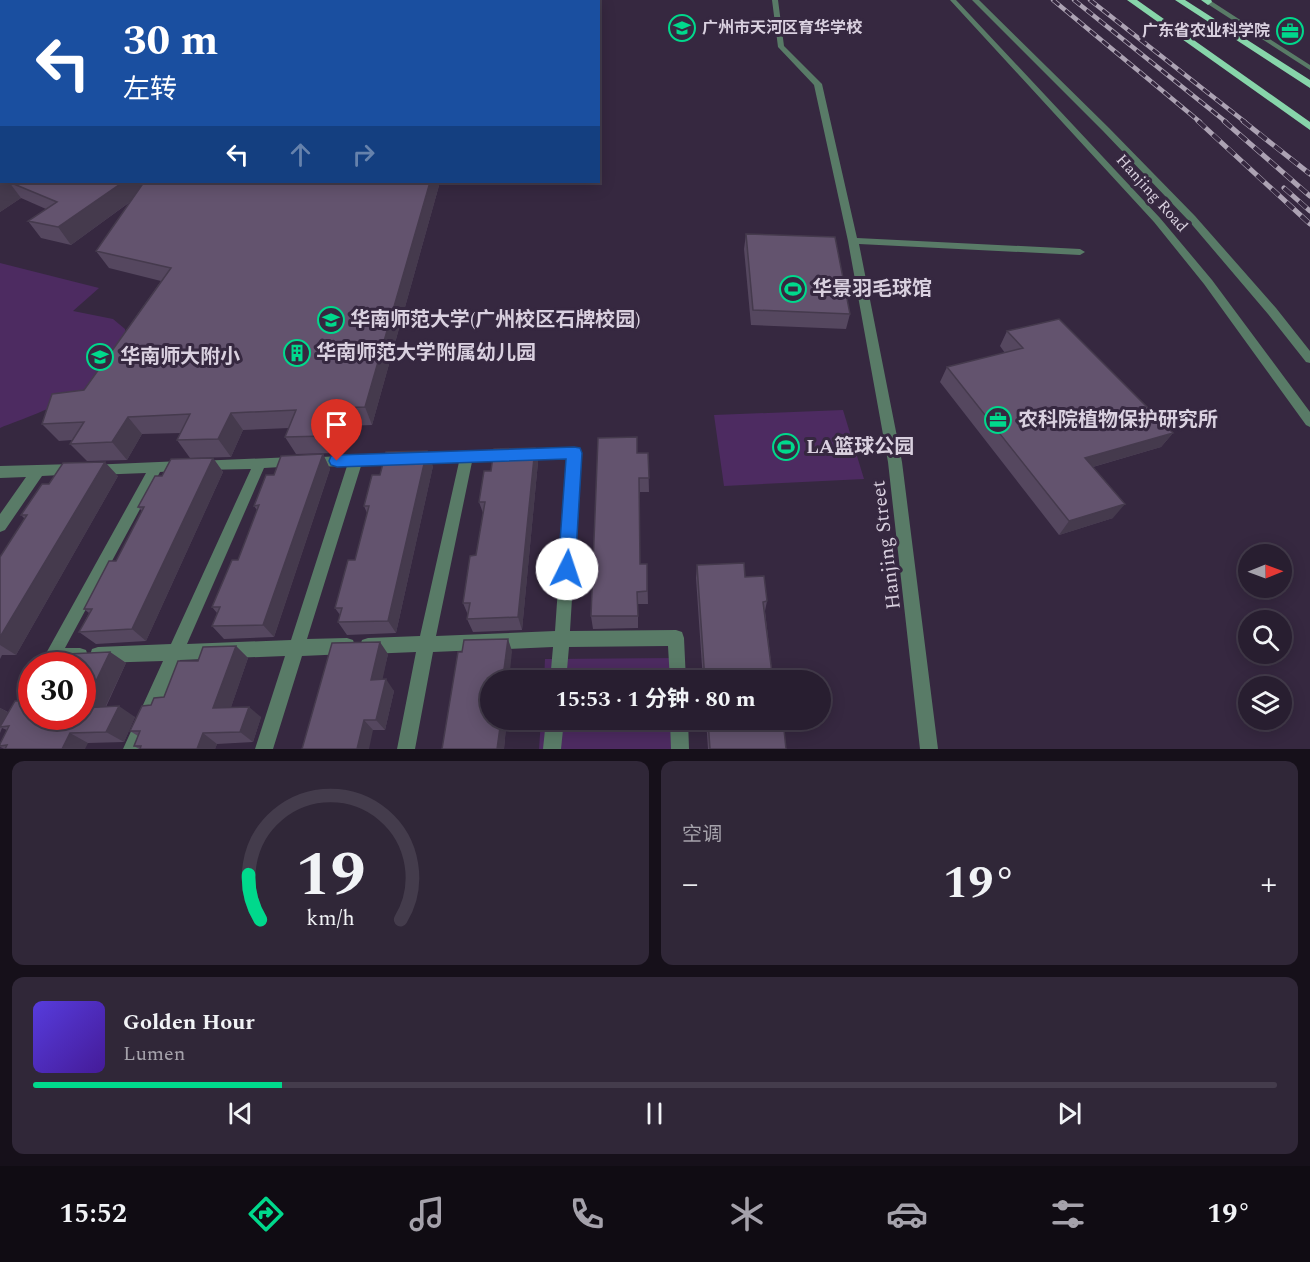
<!DOCTYPE html>
<html lang="zh">
<meta charset="utf-8">
<style>
:root{--surface:#281e30;--page:#302738;--text:#f1f3f6;--muted:#a5a2ab;--line:#443c4c;--accent:#00d98c}
body{margin:0;font-family:Spectral,"Noto Sans SC",serif;background:var(--page);color:var(--text);height:100vh;display:flex;flex-direction:column;font-size:22px;white-space:nowrap}
*{box-sizing:border-box;margin:0}
p{font-size:20px;color:var(--muted)}
.icon{flex:none;width:33px;height:33px;fill:none;stroke:currentColor;stroke-width:2;stroke-linecap:round;stroke-linejoin:round}
.map{position:relative;height:749px;overflow:hidden}
.side{display:flex;flex-direction:column;gap:12px;padding:12px;background:#16101a;flex:1}
.side>*{flex:none}
.banner{position:absolute;left:0px;top:0px;width:600px;height:183px;box-shadow:0 3px 15px #0003,0 0 0 2px var(--line);background:#1a4fa0;color:#fff;overflow:hidden}
.needle{width:39px;rotate:89deg}
.controls{position:absolute;left:1238px;top:544px;display:grid;gap:12px}
.controls a{display:grid;place-items:center;width:54px;height:54px;border-radius:50%;background:var(--surface);box-shadow:0 3px 15px #0003,0 0 0 2px var(--line);font-size:30px}
.speed{position:absolute;left:18px;top:652px;display:flex;gap:12px;font-size:30px;font-weight:700;text-align:center}
.speed>*{display:grid;place-content:center;width:78px;height:78px;border-radius:50%;background:var(--surface);box-shadow:0 3px 15px #0003,0 0 0 2px var(--line);line-height:1}
.speed .limit{border:9px solid #d22;background:#fff;color:#111}
.pin{position:absolute;display:grid;place-items:center;width:51px;height:51px;color:#fff;margin:-62px -26px;border-radius:50% 50% 50% 0;rotate:-45deg;box-shadow:0 0 6px #0007}
.pin .icon{rotate:45deg}
.me{position:absolute;width:66px;margin:-33px;rotate:4deg;stroke-linejoin:round;filter:drop-shadow(0 0 4px #0008)}
.turn{display:flex;align-items:center;gap:21px;height:126px;padding:0 24px;font-size:27px}
.turn .icon{width:78px;height:78px;stroke-width:2.5}
.turn b{display:block;font-size:42px;line-height:51px}
.lanes{display:flex;align-items:center;height:57px;padding:0 24px;background:#0003;justify-content:center;gap:30px;direction:ltr}
.lanes .off{opacity:.35}
.big{font-size:45px;font-weight:700;line-height:1.1}
.side .widget{flex:1;display:flex;flex-direction:column;justify-content:center;gap:9px;min-width:0;padding:0 21px;border-radius:12px;background:var(--page)}
.side .dial{align-items:center;gap:0}
.dial svg{height:156px;overflow:visible;fill:none;stroke:var(--line);stroke-width:7;stroke-linecap:round;text-anchor:middle}
.dial text{fill:var(--text);stroke:none}
.song{display:flex;align-items:center;gap:18px}
.cover{width:72px;height:72px;border-radius:9px;background:linear-gradient(135deg,hsl(250 70% 55%),hsl(260 70% 35%))}
.played{height:6px;border-radius:3px;background:linear-gradient(90deg,var(--accent) 20%,var(--line) 20%)}
.keys{display:flex;justify-content:space-around;direction:ltr}
.heat{display:flex;justify-content:space-between;align-items:center;font-size:33px;direction:ltr}
.side .tiles{flex:1;display:grid;gap:12px;grid-template-columns:1fr 1fr}
.widget:last-child{grid-column:span 2}
.trip{position:absolute;left:480px;top:670px;width:351px;height:60px;border-radius:30px;background:var(--surface);box-shadow:0 3px 15px #0003,0 0 0 2px var(--line);font-weight:700;line-height:60px;text-align:center}
.tab-bar{display:flex;height:96px;justify-content:space-around;align-items:center;background:#100c13;color:var(--muted)}
.tab-bar .icon{width:42px;height:42px}
.tab-bar .current{color:var(--accent)}
.tab-bar b{font-size:27px;color:var(--text)}
.map>svg:first-child{display:block}
</style>
<div class="map">
<svg width="1310" height="749" viewBox="0 0 1310 749">
<rect width="100%" height="100%" fill="#362840"/>
<path fill="#4d2b61" d="M 0,263 L 99,288 L 73,311 L 113,319 L 125,329 C 127,383 42,412 0,428 Z
M 843,410 L 864,479 L 724,486 L 714,415 Z
M 675,658 L 676,681 L 544,681 L 545,659 Z
M 541,720 L 678,720 L 679,749 L 539,749 Z"/>
<g fill="none" stroke-linecap="round" stroke-linejoin="round">
<path fill="#597b67" fill-rule="evenodd" d="M 0,97 L 2,97 L 2,101 L 0,101 Z"/>
<path fill="#597b67" fill-rule="evenodd" d="M 64,0 L 71,0 L 63,2 Z
M 772,0 L 778,0 L 784,46 L 822,84 L 857,238 L 1080,249 L 1085,252 L 1080,255 L 859,244 L 902,462 L 938,749 L 920,749 L 888,462 L 848,241 L 814,85 L 778,47 Z
M 1206,0 L 1212,0 L 1211,1 L 1310,65 L 1310,70 L 1206,3 Z
M 0,49 L 2,49 L 0,54 Z
M 574,448 L 579,449 L 581,453 L 570,631 L 676,630 L 682,632 L 684,638 L 686,681 L 670,681 L 668,646 L 569,647 L 566,681 L 550,681 L 553,647 L 433,652 L 415,749 L 397,749 L 416,652 L 368,654 L 362,652 L 360,646 L 362,640 L 368,638 L 420,636 L 459,462 L 361,466 L 307,639 L 347,638 L 353,640 L 355,646 L 353,652 L 347,654 L 302,656 L 273,749 L 255,749 L 285,656 L 180,660 L 141,749 L 123,749 L 163,661 L 98,663 L 92,661 L 90,655 L 92,649 L 98,647 L 171,644 L 251,469 L 202,470 L 197,469 L 195,465 L 197,461 L 293,457 L 298,458 L 300,462 L 298,466 L 264,468 L 187,644 L 291,640 L 347,466 L 310,467 L 305,466 L 303,462 L 305,458 L 356,455 ZM 567,459 L 555,631 L 436,636 L 472,462 Z
M 182,461 L 187,462 L 189,466 L 187,470 L 160,472 L 65,648 L 80,648 L 86,650 L 88,656 L 86,662 L 80,664 L 39,666 L 146,473 L 94,475 L 89,473 L 87,469 L 89,465 Z
M 74,464 L 79,466 L 81,470 L 79,474 L 42,476 L 5,530 L 0,532 L 0,514 L 26,477 L 0,478 L 0,466 Z
M 546,720 L 564,720 L 561,749 L 543,749 Z
M 670,720 L 688,720 L 689,749 L 671,749 Z"/>
<path fill="#597b67" fill-rule="evenodd" d="M 950,0 L 956,0 L 1160,218 L 1212,280 L 1310,412 L 1310,427 L 1306,425 L 1204,284 L 1154,222 Z
M 972,0 L 979,0 L 1109,128 L 1195,216 L 1276,308 L 1310,351 L 1310,363 L 1306,362 L 1268,314 L 1188,220 L 1103,131 Z"/>
<path fill="#87d5aa" fill-rule="evenodd" d="M 1127,0 L 1137,0 L 1310,122 L 1310,130 Z
M 1175,0 L 1185,0 L 1310,80 L 1310,88 Z
M 1201,0 L 1211,0 L 1212,2 L 1208,5 Z"/>
<defs>
<path id="rail-far1" d="M 1053,0 L 1200,122
M 1074,0 L 1226,122
M 1090,0 L 1245,122"/>
<path id="rail" d="M 1198,121 L 1310,224
M 1224,121 L 1310,196
M 1243,121 L 1310,174
M 1284,188 L 1310,211"/>
</defs>
<use href="#rail-far1" stroke="#aca2b3" stroke-width="4.5"/>
<use href="#rail" stroke="#aca2b3" stroke-width="5"/>
<use href="#rail-far1" stroke="#362840" stroke-width="3" stroke-dasharray="8" stroke-linecap="butt"/>
<use href="#rail" stroke="#362840" stroke-width="4" stroke-dasharray="10" stroke-linecap="butt"/>
</g>
<path fill="#55475f" d="M 0,159 L 2,182 L 440,182 L 372,425 L 345,426 L 336,453 L 296,454 L 285,437 L 289,428 L 243,430 L 231,457 L 190,458 L 177,440 L 181,433 L 142,434 L 127,460 L 87,461 L 70,444 L 72,440 L 59,441 L 42,424 L 84,390 L 161,281 L 109,268 L 96,251 L 130,202 L 71,245 L 41,238 L 28,221 L 46,209 L 21,198 L 0,212 Z
M 746,234 L 850,314 L 846,329 L 751,325 L 744,249 Z
M 1007,331 L 1173,433 L 1161,447 L 1093,467 L 1113,518 L 1059,535 L 940,382 L 947,367 L 1005,353 L 1000,346 Z
M 535,448 L 538,462 L 522,630 L 473,632 L 467,619 L 468,615 L 463,603 L 476,555 L 483,513 L 479,502 L 491,471 Z
M 638,453 L 648,453 L 649,492 L 640,492 L 640,564 L 647,564 L 648,604 L 638,604 L 638,628 L 593,629 L 591,616 Z
M 323,454 L 330,469 L 274,637 L 224,639 L 212,626 L 217,613 L 212,607 L 238,560 L 257,510 L 254,506 L 274,475 Z
M 213,458 L 223,472 L 146,641 L 96,644 L 79,632 L 89,613 L 84,609 L 116,561 L 142,511 L 138,507 L 162,476 Z
M 433,466 L 396,633 L 347,635 L 338,622 L 340,615 L 335,608 L 355,560 L 367,513 L 364,506 L 380,475 Z
M 118,476 L 16,655 L 2,655 L 0,659 L 0,557 L 25,519 L 21,515 L 49,484 Z
M 697,565 L 745,577 L 767,601 L 765,611 L 773,681 L 703,681 L 696,578 Z
M 236,646 L 248,658 L 231,707 L 261,717 L 253,742 L 217,744 L 215,749 L 139,749 L 134,746 L 138,736 L 130,731 L 151,705 L 164,697 L 198,661 Z
M 512,651 L 490,720 L 519,720 L 518,726 L 506,727 L 504,749 L 442,749 Z
M 110,652 L 126,663 L 106,707 L 135,717 L 124,742 L 88,743 L 5,749 L 0,747 L 0,744 L 7,730 L 2,728 L 0,733 L 0,708 L 8,712 L 32,717 L 64,661 Z
M 388,654 L 382,679 L 394,691 L 385,730 L 373,730 L 302,749 Z
M 706,720 L 783,720 L 786,749 L 708,749 Z"/>
<path fill="#453a4d" d="M 7,182 L 9,182 L 21,198 L 0,212 L 0,186 Z
M 123,182 L 157,182 L 71,245 L 58,227 Z
M 430,182 L 440,182 L 372,425 L 365,407 Z
M 336,408 L 345,426 L 336,453 L 326,436 Z
M 231,413 L 243,430 L 231,457 L 218,439 Z
M 128,417 L 142,434 L 127,460 L 112,442 Z
M 1173,433 L 1161,447 L 1075,472 L 1085,458 Z
M 535,448 L 538,462 L 522,630 L 518,617 Z
M 427,451 L 433,466 L 396,633 L 388,621 Z
M 323,454 L 330,469 L 274,637 L 263,625 Z
M 213,458 L 223,472 L 146,641 L 132,629 Z
M 105,462 L 118,476 L 16,655 L 0,645 L 0,637 Z
M 1125,504 L 1113,518 L 1059,535 L 1069,521 Z
M 508,639 L 512,651 L 509,681 L 503,677 Z
M 380,642 L 388,654 L 380,691 L 371,680 Z
M 236,646 L 248,658 L 227,719 L 213,708 Z
M 110,652 L 126,663 L 100,718 L 83,708 Z
M 386,679 L 394,691 L 385,730 L 376,720 Z
M 119,706 L 135,717 L 124,742 L 106,732 Z
M 249,707 L 261,717 L 253,742 L 240,732 Z
M 0,708 L 9,713 L 0,727 Z
M 364,720 L 373,730 L 369,749 L 357,749 Z
M 501,720 L 503,720 L 506,727 L 504,749 L 497,749 Z
M 70,733 L 88,743 L 85,749 L 62,749 Z
M 203,733 L 217,744 L 215,749 L 197,749 Z"/>
<path fill="#63536e" stroke="#453a4d" stroke-width="1.5" d="M 2,158 L 2,182 L 7,182 L 0,186 L 0,159 Z
M 9,182 L 123,182 L 58,227 L 28,221 L 57,202 Z
M 144,182 L 430,182 L 365,407 L 336,408 L 326,436 L 285,437 L 296,410 L 231,413 L 218,439 L 177,440 L 190,414 L 128,417 L 112,442 L 70,444 L 84,422 L 42,424 L 52,394 L 84,390 L 171,268 L 96,251 Z
M 746,234 L 835,237 L 850,314 L 753,310 Z
M 1059,319 L 1173,433 L 1085,458 L 1125,504 L 1069,521 L 947,367 L 1023,348 L 1007,331 Z
M 637,437 L 637,453 L 648,453 L 649,478 L 639,478 L 640,564 L 647,564 L 647,591 L 637,592 L 638,616 L 591,616 L 598,438 Z
M 535,448 L 518,617 L 467,619 L 470,603 L 463,603 L 470,556 L 476,555 L 485,502 L 479,502 L 484,471 L 491,471 L 494,449 Z
M 427,451 L 388,621 L 338,622 L 342,608 L 335,608 L 348,560 L 355,560 L 369,506 L 364,506 L 372,475 L 380,475 L 386,452 Z
M 323,454 L 263,625 L 212,626 L 220,607 L 212,607 L 232,560 L 238,560 L 259,505 L 254,506 L 266,475 L 274,475 L 281,456 Z
M 213,458 L 132,629 L 79,632 L 92,609 L 84,609 L 109,561 L 116,561 L 144,507 L 138,507 L 155,476 L 162,476 L 171,459 Z
M 105,462 L 0,637 L 0,557 L 27,515 L 21,515 L 42,484 L 49,484 L 63,463 Z
M 744,563 L 745,577 L 764,576 L 767,601 L 763,602 L 773,681 L 705,681 L 697,565 Z
M 508,639 L 503,677 L 518,676 L 517,681 L 490,681 L 490,720 L 501,720 L 497,749 L 442,749 L 458,652 L 462,652 L 464,640 Z
M 380,642 L 371,680 L 386,679 L 376,720 L 364,720 L 357,749 L 302,749 L 332,643 Z
M 236,646 L 213,708 L 249,707 L 240,732 L 203,733 L 197,749 L 140,749 L 141,746 L 134,746 L 140,731 L 130,731 L 142,706 L 151,705 L 154,698 L 164,697 L 178,661 L 198,661 L 203,647 Z
M 110,652 L 83,708 L 119,706 L 106,732 L 70,733 L 62,749 L 5,749 L 7,745 L 0,746 L 0,744 L 9,726 L 0,727 L 15,701 L 23,701 L 25,697 L 32,697 L 32,717 L 82,717 L 82,666 L 51,666 L 53,661 L 64,661 L 67,654 Z
M 708,720 L 783,720 L 786,749 L 710,749 Z"/>
<path fill="#1a73e8" stroke="#114b97" stroke-width="1.5" d="M 574,447 L 580,448 L 582,453 L 575,569 L 573,575 L 567,577 L 561,575 L 558,569 L 566,459 L 337,467 L 331,465 L 329,461 L 331,456 L 337,455 Z"/>
<defs>
<symbol id="school-ring" viewBox="-11 -11 22 22"><circle r="9.5" fill="#362840" stroke="#00d98c" stroke-width="1.5"/><path d="M0-5L7-2L0 1L-7-2ZM-4 1L0 2.5L4 1V4Q0 6-4 4Z" fill="#00d98c"/></symbol>
<symbol id="office-ring" viewBox="-11 -11 22 22"><circle r="9.5" fill="#362840" stroke="#00d98c" stroke-width="1.5"/><path d="M-6-3h4V-5.5h4V-3h4V5H-6ZM-1-4.5V-3h2v-1.5ZM-6 0V1H6V0Z" fill="#00d98c"/></symbol>
<symbol id="stadium-ring" viewBox="-11 -11 22 22"><circle r="9.5" fill="#362840" stroke="#00d98c" stroke-width="1.5"/><path d="M0-5a6.5 5 0 1 0 0 10a6.5 5 0 1 0 0-10ZM-3.5-1.8h7v3.6h-7Z" fill="#00d98c"/></symbol>
<symbol id="university-ring" viewBox="-11 -11 22 22"><circle r="9.5" fill="#362840" stroke="#00d98c" stroke-width="1.5"/><path d="M0-5L7-2L0 1L-7-2ZM-4 1L0 2.5L4 1V4Q0 6-4 4Z" fill="#00d98c"/></symbol>
<symbol id="building-ring" viewBox="-11 -11 22 22"><circle r="9.5" fill="#362840" stroke="#00d98c" stroke-width="1.5"/><path d="M-4-6H4V6H1V3H-1V6H-4ZM-2.5-4.3h1.7v1.8h-1.7ZM.8-4.3h1.7v1.8H.8ZM-2.5-1h1.7V.8h-1.7ZM.8-1h1.7V.8H.8Z" fill="#00d98c"/></symbol>
</defs>
<g fill-rule="evenodd">
<use href="#school-ring" x="667" y="13" width="30" height="30"/>
<use href="#office-ring" x="1275" y="16" width="30" height="30"/>
<use href="#stadium-ring" x="778" y="274" width="30" height="30"/>
<use href="#university-ring" x="316" y="305" width="30" height="30"/>
<use href="#building-ring" x="282" y="338" width="30" height="30"/>
<use href="#school-ring" x="85" y="342" width="30" height="30"/>
<use href="#office-ring" x="983" y="405" width="30" height="30"/>
<use href="#stadium-ring" x="771" y="432" width="30" height="30"/>
</g>
<g text-anchor="middle" dominant-baseline="central" stroke-width="6" stroke-linejoin="round" paint-order="stroke">
<g font-size="16" font-weight="bold" fill="#d9d0df" stroke="#362840" text-anchor="start">
<text x="702" y="28">广州市天河区育华学校</text>
<text x="1270" y="31" text-anchor="end">广东省农业科学院</text>
</g>
<g font-size="16" fill="#d9d0df" stroke="#362840">
<text transform="translate(1152 193) rotate(48)">Hanjing Road</text>
</g>
<g font-size="20" font-weight="bold" fill="#d9d0df" stroke="#362840" text-anchor="start">
<text x="812" y="289">华景羽毛球馆</text>
<text x="350" y="320">华南师范大学(广州校区石牌校园)</text>
<text x="316" y="353">华南师范大学附属幼儿园</text>
<text x="120" y="357">华南师大附小</text>
<text x="1018" y="420">农科院植物保护研究所</text>
<text x="806" y="447">LA篮球公园</text>
</g>
<g font-size="20" fill="#d9d0df" stroke="#362840">
<text transform="translate(886 545) rotate(-97)">Hanjing Street</text>
</g>
</g>
</svg>
<div class="controls">
<a><svg class="needle" viewBox="-14 -14 28 28"><path d="M0-13l5 13h-10z" fill="#e53935"/><path d="M0 13l5-13h-10z" fill="#a5a2ab"/></svg></a>
<a><svg class="icon" aria-label="search" viewBox="0 0 24 24"><circle cx="10" cy="10" r="6"/><path d="M15 15l6 6"/></svg></a>
<a><svg class="icon" aria-label="layers" viewBox="0 0 24 24"><path d="M12 4l9 5-9 5-9-5zM3 14l9 5 9-5"/></svg></a>
</div>
<div class="speed"><div class="limit">30</div></div>
<div class="pin" style="left:337px;top:461px;background:#d93025"><svg class="icon" aria-label="arrive" viewBox="0 0 24 24"><path d="M6 21V4h12l-3 4 3 4H6"/></svg></div>
<svg class="me" style="left:567px;top:569px" viewBox="-20 -20 40 40"><circle r="19" fill="#fff"/><path d="M0-13L10 11 0 6-10 11z" fill="#1a73e8"/></svg>
<div class="trip">15:53 · 1 分钟 · 80 m</div>
<div class="banner">
<div class="turn"><svg class="icon" aria-label="left" viewBox="0 0 24 24"><path d="M17 20v-9H6M10 6l-5 5 5 5"/></svg><div><b>30 m</b>左转</div></div>
<div class="lanes"><svg class="icon" aria-label="left" viewBox="0 0 24 24"><path d="M17 20v-9H6M10 6l-5 5 5 5"/></svg><svg class="icon off" aria-label="ahead" viewBox="0 0 24 24"><path d="M12 20V5M6 11l6-6 6 6"/></svg><svg class="icon off" aria-label="right" viewBox="0 0 24 24"><path d="M7 20v-9h11M14 6l5 5-5 5"/></svg></div>
</div>
</div>
<section class="side">
<div class="tiles">
<div class="widget dial"><svg viewBox="0 0 100 80">
<path d="M14 69A42 42 0 1 1 86 69"/>
<path d="M14 69A42 42 0 0 1 8 46" stroke="#00d98c"/>
<text x="50" y="56" font-size="32" font-weight="700">19</text>
<text x="50" y="72" font-size="11">km/h</text>
</svg></div>
<div class="widget"><p>空调</p>
<div class="heat"><a>−</a><b class="big">19°</b><a>+</a></div>
</div>
<div class="widget">
<div class="song"><i class="cover"></i><div><b>Golden Hour</b><p>Lumen</p></div></div>
<div class="played"></div>
<div class="keys"><svg class="icon" aria-label="previous" viewBox="0 0 24 24"><path d="M18 5L8 12l10 7zM5 5v14"/></svg><svg class="icon" aria-label="pause" viewBox="0 0 24 24"><path d="M8 5v14M16 5v14"/></svg><svg class="icon" aria-label="next" viewBox="0 0 24 24"><path d="M6 5l10 7-10 7zM19 5v14"/></svg></div>
</div>
</div>
</section>
<nav class="tab-bar">
<b>15:52</b>
<svg class="icon current" aria-label="directions" viewBox="0 0 24 24"><path d="M12 3l9 9-9 9-9-9zM9 14v-3h6M13 9l2 2-2 2"/></svg>
<svg class="icon" aria-label="music" viewBox="0 0 24 24"><path d="M9 18V5l10-2v13"/><circle cx="6" cy="18" r="3"/><circle cx="16" cy="16" r="3"/></svg>
<svg class="icon" aria-label="phone" viewBox="0 0 24 24"><path d="M5 4h4l2 5-3 2q2 4 5 5l2-3 5 2v4C11 20 4 13 5 4z"/></svg>
<svg class="icon" aria-label="climate" viewBox="0 0 24 24"><path d="M12 3v18M4 7l16 10M4 17L20 7"/></svg>
<svg class="icon" aria-label="car" viewBox="0 0 24 24"><path d="M5 17H2v-5l4-1 3-4h7l3 4 3 1v5h-3M9 17h6M6 11h13"/><circle cx="7" cy="17" r="2"/><circle cx="17" cy="17" r="2"/></svg>
<svg class="icon" aria-label="filters" viewBox="0 0 24 24"><path d="M4 7h16M4 17h16"/><circle cx="9" cy="7" r="2"/><circle cx="15" cy="17" r="2"/></svg>
<b>19°</b>
</nav>
